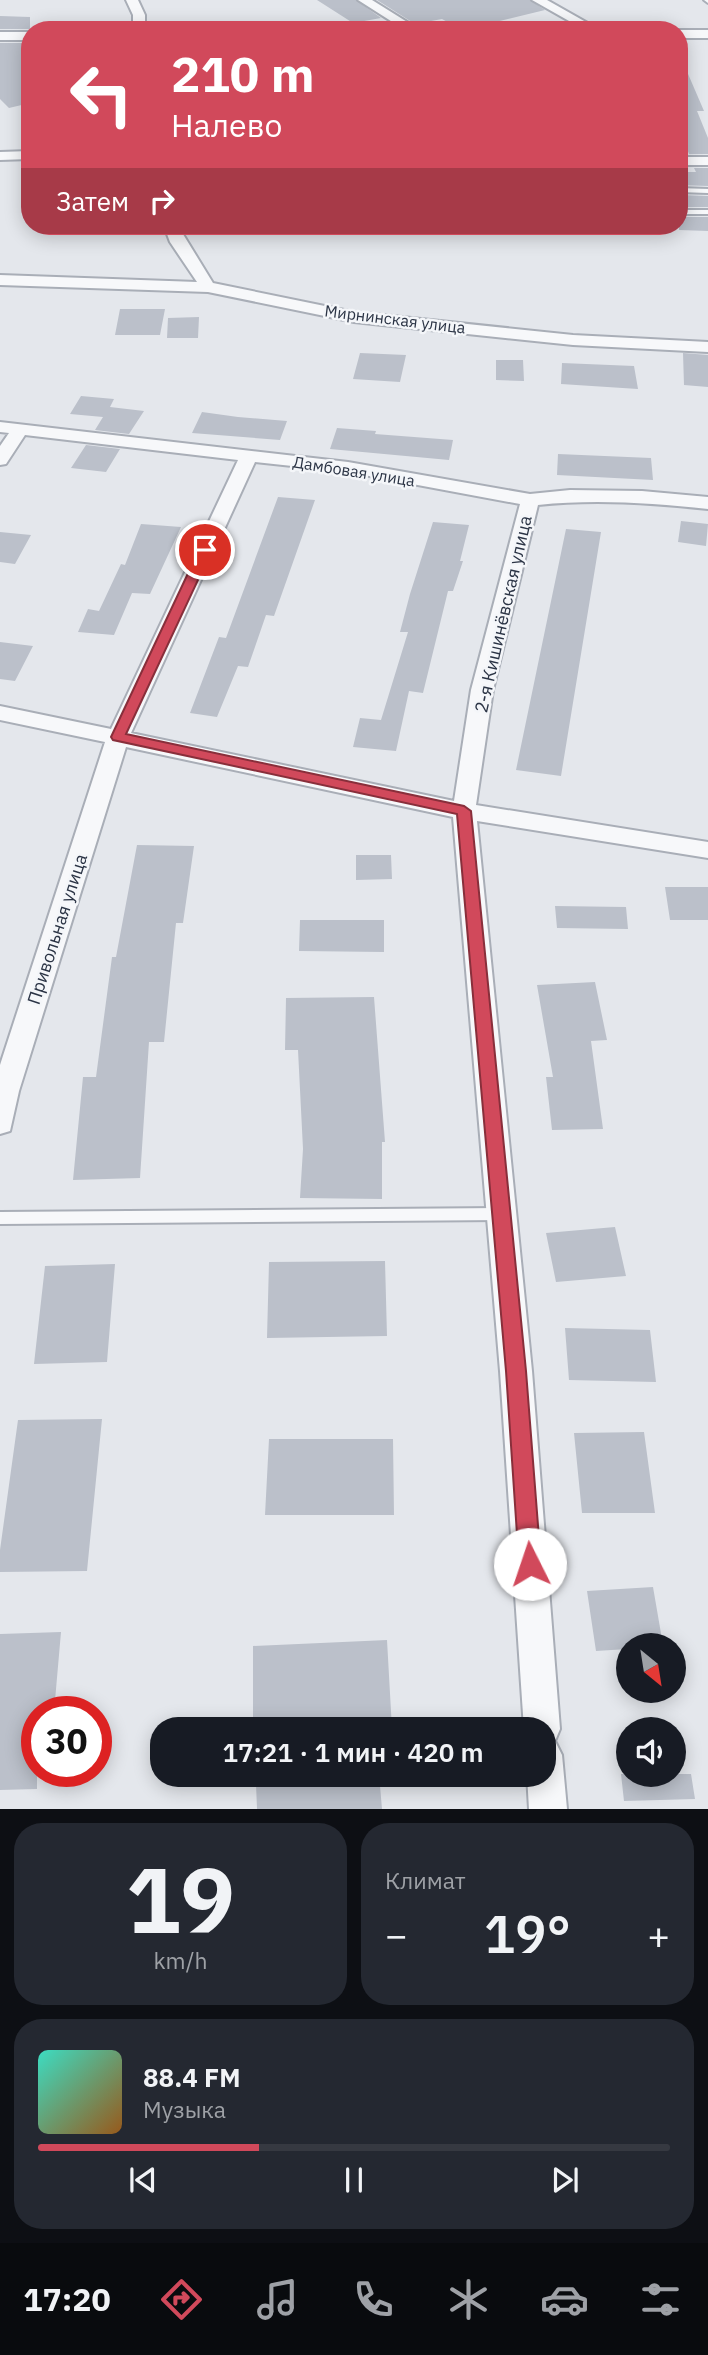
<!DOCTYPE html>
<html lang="ru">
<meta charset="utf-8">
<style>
:root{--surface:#171b24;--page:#242831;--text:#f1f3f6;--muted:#9ea1a6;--line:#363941;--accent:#d1495b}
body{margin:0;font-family:"IBM Plex Sans",sans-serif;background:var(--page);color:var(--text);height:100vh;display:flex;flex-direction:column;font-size:26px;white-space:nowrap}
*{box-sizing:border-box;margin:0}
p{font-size:23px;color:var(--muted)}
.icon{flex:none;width:38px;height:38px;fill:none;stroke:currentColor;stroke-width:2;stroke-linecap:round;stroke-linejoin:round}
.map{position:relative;height:1809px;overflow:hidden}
.side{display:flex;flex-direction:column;gap:14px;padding:14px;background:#0d0f14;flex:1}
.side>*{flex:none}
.banner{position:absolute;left:21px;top:21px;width:667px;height:214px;border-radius:28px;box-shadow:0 4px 18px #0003;background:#d1495b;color:#fff;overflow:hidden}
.needle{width:46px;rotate:150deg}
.controls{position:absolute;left:616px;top:1633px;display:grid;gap:14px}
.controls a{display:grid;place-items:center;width:70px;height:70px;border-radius:50%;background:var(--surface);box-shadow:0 4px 18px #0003;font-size:35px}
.speed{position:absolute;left:21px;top:1696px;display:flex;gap:14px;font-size:35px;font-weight:700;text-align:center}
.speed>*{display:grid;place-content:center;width:91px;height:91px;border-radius:50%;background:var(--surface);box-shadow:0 4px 18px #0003;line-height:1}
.speed .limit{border:10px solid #d22;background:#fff;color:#111}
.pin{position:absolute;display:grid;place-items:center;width:60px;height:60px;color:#fff;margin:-30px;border:4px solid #fff;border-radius:50%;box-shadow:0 2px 7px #0007}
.me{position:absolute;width:77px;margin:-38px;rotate:356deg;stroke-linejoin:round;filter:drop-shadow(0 0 5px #0008)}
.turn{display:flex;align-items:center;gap:24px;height:147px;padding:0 35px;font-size:32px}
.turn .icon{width:91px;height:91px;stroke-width:2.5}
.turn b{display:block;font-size:49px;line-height:60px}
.then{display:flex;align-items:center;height:66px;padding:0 35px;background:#0003;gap:14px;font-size:26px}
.big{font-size:52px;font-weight:600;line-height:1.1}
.side .widget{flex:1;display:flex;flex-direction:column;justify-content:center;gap:10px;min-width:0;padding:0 24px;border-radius:28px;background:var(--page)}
.side .dial{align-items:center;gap:0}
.dial b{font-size:91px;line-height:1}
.song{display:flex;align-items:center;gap:21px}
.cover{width:84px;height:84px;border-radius:10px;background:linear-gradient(135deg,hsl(170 70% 55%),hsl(30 70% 35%))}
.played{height:7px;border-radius:4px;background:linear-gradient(90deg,var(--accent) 35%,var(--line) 35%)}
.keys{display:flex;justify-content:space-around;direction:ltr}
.heat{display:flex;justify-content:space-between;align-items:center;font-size:38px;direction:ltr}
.side .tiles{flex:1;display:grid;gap:14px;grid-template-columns:1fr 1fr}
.widget:last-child{grid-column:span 2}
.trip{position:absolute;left:150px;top:1717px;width:406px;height:70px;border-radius:28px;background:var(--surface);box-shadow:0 4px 18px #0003;font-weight:600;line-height:70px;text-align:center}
.tab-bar{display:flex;height:112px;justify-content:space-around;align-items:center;background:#090b0e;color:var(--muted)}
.tab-bar .icon{width:49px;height:49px}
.tab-bar .current{color:var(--accent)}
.tab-bar b{font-size:32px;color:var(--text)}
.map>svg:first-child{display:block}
</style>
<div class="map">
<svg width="708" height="1809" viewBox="0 0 708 1809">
<rect width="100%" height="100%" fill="#e4e7ec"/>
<path fill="#bbc0ca" d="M 317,0 L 356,0 L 381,18 L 353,23 Z
M 377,0 L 530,0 L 545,10 L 462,30 L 442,19 L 415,24 Z
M 0,16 L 30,17 L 30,29 L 0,29 Z
M 0,43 L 30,43 L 30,103 L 9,108 L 0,99 Z
M 679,53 L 704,111 L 697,111 L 708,138 L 708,154 L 689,154 L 679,127 Z
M 694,168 L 708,168 L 708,186 L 679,185 L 679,172 L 696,172 Z
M 679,195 L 708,196 L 708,207 L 679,207 Z
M 679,217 L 708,217 L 708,231 L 679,230 Z
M 120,309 L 165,309 L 160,335 L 115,335 Z
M 199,317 L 198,338 L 167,338 L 168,318 Z
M 360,353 L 406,355 L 400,382 L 353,379 Z
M 683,353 L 708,355 L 708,387 L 684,385 Z
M 496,360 L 523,360 L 524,381 L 496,380 Z
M 562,363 L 634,366 L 638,389 L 561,384 Z
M 81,396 L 114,399 L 110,407 L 144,411 L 129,434 L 95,430 L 103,417 L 70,414 Z
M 202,412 L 238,417 L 287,421 L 280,440 L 192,433 Z
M 337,428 L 376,431 L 375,434 L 453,440 L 449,460 L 330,449 Z
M 86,445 L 120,449 L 106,472 L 71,468 Z
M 558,454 L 651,458 L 653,480 L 557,475 Z
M 278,497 L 315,500 L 274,616 L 266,615 L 248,667 L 238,666 L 217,717 L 190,713 L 219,637 L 226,638 Z
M 681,521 L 708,524 L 706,546 L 678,542 Z
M 433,522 L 469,525 L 460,561 L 463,561 L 453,591 L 448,591 L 423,693 L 409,691 L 396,751 L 353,747 L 360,718 L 381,720 L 408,632 L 400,632 L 410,594 Z
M 141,524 L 181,527 L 150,594 L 132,593 L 114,635 L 78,632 L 88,609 L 99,611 L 121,564 L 125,565 Z
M 566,529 L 601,532 L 561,776 L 516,770 Z
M 0,532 L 31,535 L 15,564 L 0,562 Z
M 0,642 L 33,646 L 15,681 L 0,679 Z
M 137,845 L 194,846 L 183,923 L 176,923 L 164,1042 L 149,1042 L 140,1178 L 73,1180 L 83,1077 L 96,1077 L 112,957 L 116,957 Z
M 356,855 L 391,855 L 392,879 L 356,880 Z
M 665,887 L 708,887 L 708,920 L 670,920 Z
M 555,906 L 626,907 L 628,929 L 557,928 Z
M 300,920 L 384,920 L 384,952 L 299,951 Z
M 595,982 L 607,1040 L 591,1041 L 603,1129 L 552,1130 L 546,1077 L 553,1077 L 537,985 Z
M 374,997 L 385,1142 L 382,1142 L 382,1199 L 300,1198 L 303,1149 L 298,1050 L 285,1050 L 286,998 Z
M 615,1227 L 626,1276 L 556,1282 L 546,1233 Z
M 385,1261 L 387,1336 L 267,1338 L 269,1262 Z
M 115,1264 L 107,1362 L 34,1364 L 45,1266 Z
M 565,1328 L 650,1330 L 656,1382 L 569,1380 Z
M 102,1419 L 87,1571 L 0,1572 L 0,1550 L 18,1420 Z
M 644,1432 L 655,1513 L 582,1513 L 574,1433 Z
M 269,1439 L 393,1439 L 394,1515 L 265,1515 Z
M 653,1587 L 663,1645 L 628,1645 L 628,1649 L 596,1651 L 587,1591 Z
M 61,1632 L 54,1712 L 37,1712 L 37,1789 L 0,1790 L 0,1634 Z
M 387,1640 L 392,1729 L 253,1729 L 253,1646 Z
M 379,1774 L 382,1809 L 257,1809 L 256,1784 Z
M 621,1774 L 691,1774 L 695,1799 L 624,1801 Z"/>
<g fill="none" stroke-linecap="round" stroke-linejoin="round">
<defs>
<path id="service" d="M 704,0 L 708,0 L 708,3 Z
M 679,188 L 708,189 L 708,193 L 679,192 Z
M 679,210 L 708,210 L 708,214 L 679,214 Z
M 228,226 L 420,229 L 420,226 L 428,226 L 427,231 L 423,233 L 232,228 Z
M 501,1208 L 506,1210 L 508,1214 L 506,1218 L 501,1220 L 0,1224 L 0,1212 Z"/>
<path id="minor" d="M 126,0 L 138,0 L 145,15 L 145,30 L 133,30 L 133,15 Z
M 358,0 L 372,0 L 420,30 L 405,30 Z
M 532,0 L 547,0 L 600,30 L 585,30 Z
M 679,30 L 708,30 L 708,38 L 679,38 Z
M 0,32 L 30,32 L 30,40 L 0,40 Z
M 30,151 L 30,159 L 0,160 L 0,152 Z
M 679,157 L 708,157 L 708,165 L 679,165 Z
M 164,226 L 178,226 L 213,283 L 354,312 L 573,335 L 708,342 L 708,352 L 573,345 L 354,322 L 208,292 L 0,285 L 0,275 L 197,282 L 170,242 Z
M 0,422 L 348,462 L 530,494 L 570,490 L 642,491 L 708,497 L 708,509 C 651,503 595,499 538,505 L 493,690 L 476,805 L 708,842 L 708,858 L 477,821 L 532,1371 L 560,1729 L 555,1741 L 562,1755 L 567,1809 L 529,1809 L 527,1774 L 544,1774 L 544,1729 L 524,1729 L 500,1371 L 453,817 L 126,747 L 19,1091 L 10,1131 L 0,1134 L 0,1065 L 105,742 L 0,720 L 0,706 L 111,729 L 238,460 L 25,435 L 6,464 L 0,465 L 0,446 L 9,433 L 0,432 ZM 255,462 L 348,472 L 520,504 L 471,690 L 454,801 L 131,733 Z"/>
</defs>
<use href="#service" stroke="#a9aeb7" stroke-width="4"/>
<use href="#minor" stroke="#a9aeb7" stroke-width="4"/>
<use href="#service" fill="#f7f8fa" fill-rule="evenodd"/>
<use href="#minor" fill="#f7f8fa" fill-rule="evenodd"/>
</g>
<path fill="#d1495b" stroke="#882f3b" stroke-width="2" d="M 205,546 L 212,550 L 126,734 L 464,806 L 471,811 L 526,1371 L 541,1564 L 538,1572 L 530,1575 L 522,1572 L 519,1564 L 506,1371 L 457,814 L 113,740 L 111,737 L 199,550 Z"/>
<g text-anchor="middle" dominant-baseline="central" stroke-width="5" stroke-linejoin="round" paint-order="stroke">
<g font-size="16" fill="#2b3445" stroke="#f4f6f9">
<text transform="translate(395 319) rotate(7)">Мирнинская улица</text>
<text transform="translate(354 471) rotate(9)">Дамбовая улица</text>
</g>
<g font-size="18" fill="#2b3445" stroke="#f4f6f9">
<text transform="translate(503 614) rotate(-77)">2-я Кишинёвская улица</text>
<text transform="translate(57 929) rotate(-72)">Привольная улица</text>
</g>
</g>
</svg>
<div class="controls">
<a><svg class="needle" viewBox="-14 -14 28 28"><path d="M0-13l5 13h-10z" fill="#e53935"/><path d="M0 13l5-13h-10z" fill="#9ea1a6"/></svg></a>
<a><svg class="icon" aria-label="sound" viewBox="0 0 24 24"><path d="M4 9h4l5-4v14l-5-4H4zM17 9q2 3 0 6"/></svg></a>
</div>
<div class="speed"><div class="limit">30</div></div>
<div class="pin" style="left:205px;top:550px;background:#d93025"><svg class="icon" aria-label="arrive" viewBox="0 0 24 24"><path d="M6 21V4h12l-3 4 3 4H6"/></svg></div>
<svg class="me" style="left:530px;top:1564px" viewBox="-20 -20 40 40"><circle r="19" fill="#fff"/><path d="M0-13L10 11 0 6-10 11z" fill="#d1495b"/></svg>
<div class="trip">17:21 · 1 мин · 420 m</div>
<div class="banner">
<div class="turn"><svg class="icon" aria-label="left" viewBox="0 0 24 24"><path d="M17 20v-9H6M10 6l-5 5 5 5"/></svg><div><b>210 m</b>Налево</div></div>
<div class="then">Затем<svg class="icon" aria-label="right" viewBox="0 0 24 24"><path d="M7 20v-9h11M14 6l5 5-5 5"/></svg></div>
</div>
</div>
<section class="side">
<div class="tiles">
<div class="widget dial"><b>19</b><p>km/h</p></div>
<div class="widget"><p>Климат</p>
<div class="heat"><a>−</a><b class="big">19°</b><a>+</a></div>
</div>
<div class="widget">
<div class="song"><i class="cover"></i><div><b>88.4 FM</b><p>Музыка</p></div></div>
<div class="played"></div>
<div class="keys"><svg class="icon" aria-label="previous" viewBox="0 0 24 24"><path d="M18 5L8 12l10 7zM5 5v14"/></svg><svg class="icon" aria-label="pause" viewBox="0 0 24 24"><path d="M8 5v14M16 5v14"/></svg><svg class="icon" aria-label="next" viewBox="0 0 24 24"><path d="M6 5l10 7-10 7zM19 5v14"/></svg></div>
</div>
</div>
</section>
<nav class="tab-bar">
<b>17:20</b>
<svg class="icon current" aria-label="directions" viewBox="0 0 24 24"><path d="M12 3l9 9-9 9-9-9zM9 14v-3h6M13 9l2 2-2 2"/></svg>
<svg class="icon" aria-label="music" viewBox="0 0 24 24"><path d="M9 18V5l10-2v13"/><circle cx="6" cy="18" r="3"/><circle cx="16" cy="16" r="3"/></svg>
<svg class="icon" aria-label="phone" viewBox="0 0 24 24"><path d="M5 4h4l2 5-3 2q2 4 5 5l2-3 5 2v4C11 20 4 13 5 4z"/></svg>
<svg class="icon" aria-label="climate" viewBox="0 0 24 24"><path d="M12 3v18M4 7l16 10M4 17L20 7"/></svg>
<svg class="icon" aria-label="car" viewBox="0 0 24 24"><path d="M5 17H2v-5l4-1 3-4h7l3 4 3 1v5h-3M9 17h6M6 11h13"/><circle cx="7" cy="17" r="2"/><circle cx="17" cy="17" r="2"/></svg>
<svg class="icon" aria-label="filters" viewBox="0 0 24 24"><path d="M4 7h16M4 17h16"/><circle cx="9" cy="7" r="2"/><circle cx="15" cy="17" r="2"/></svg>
</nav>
